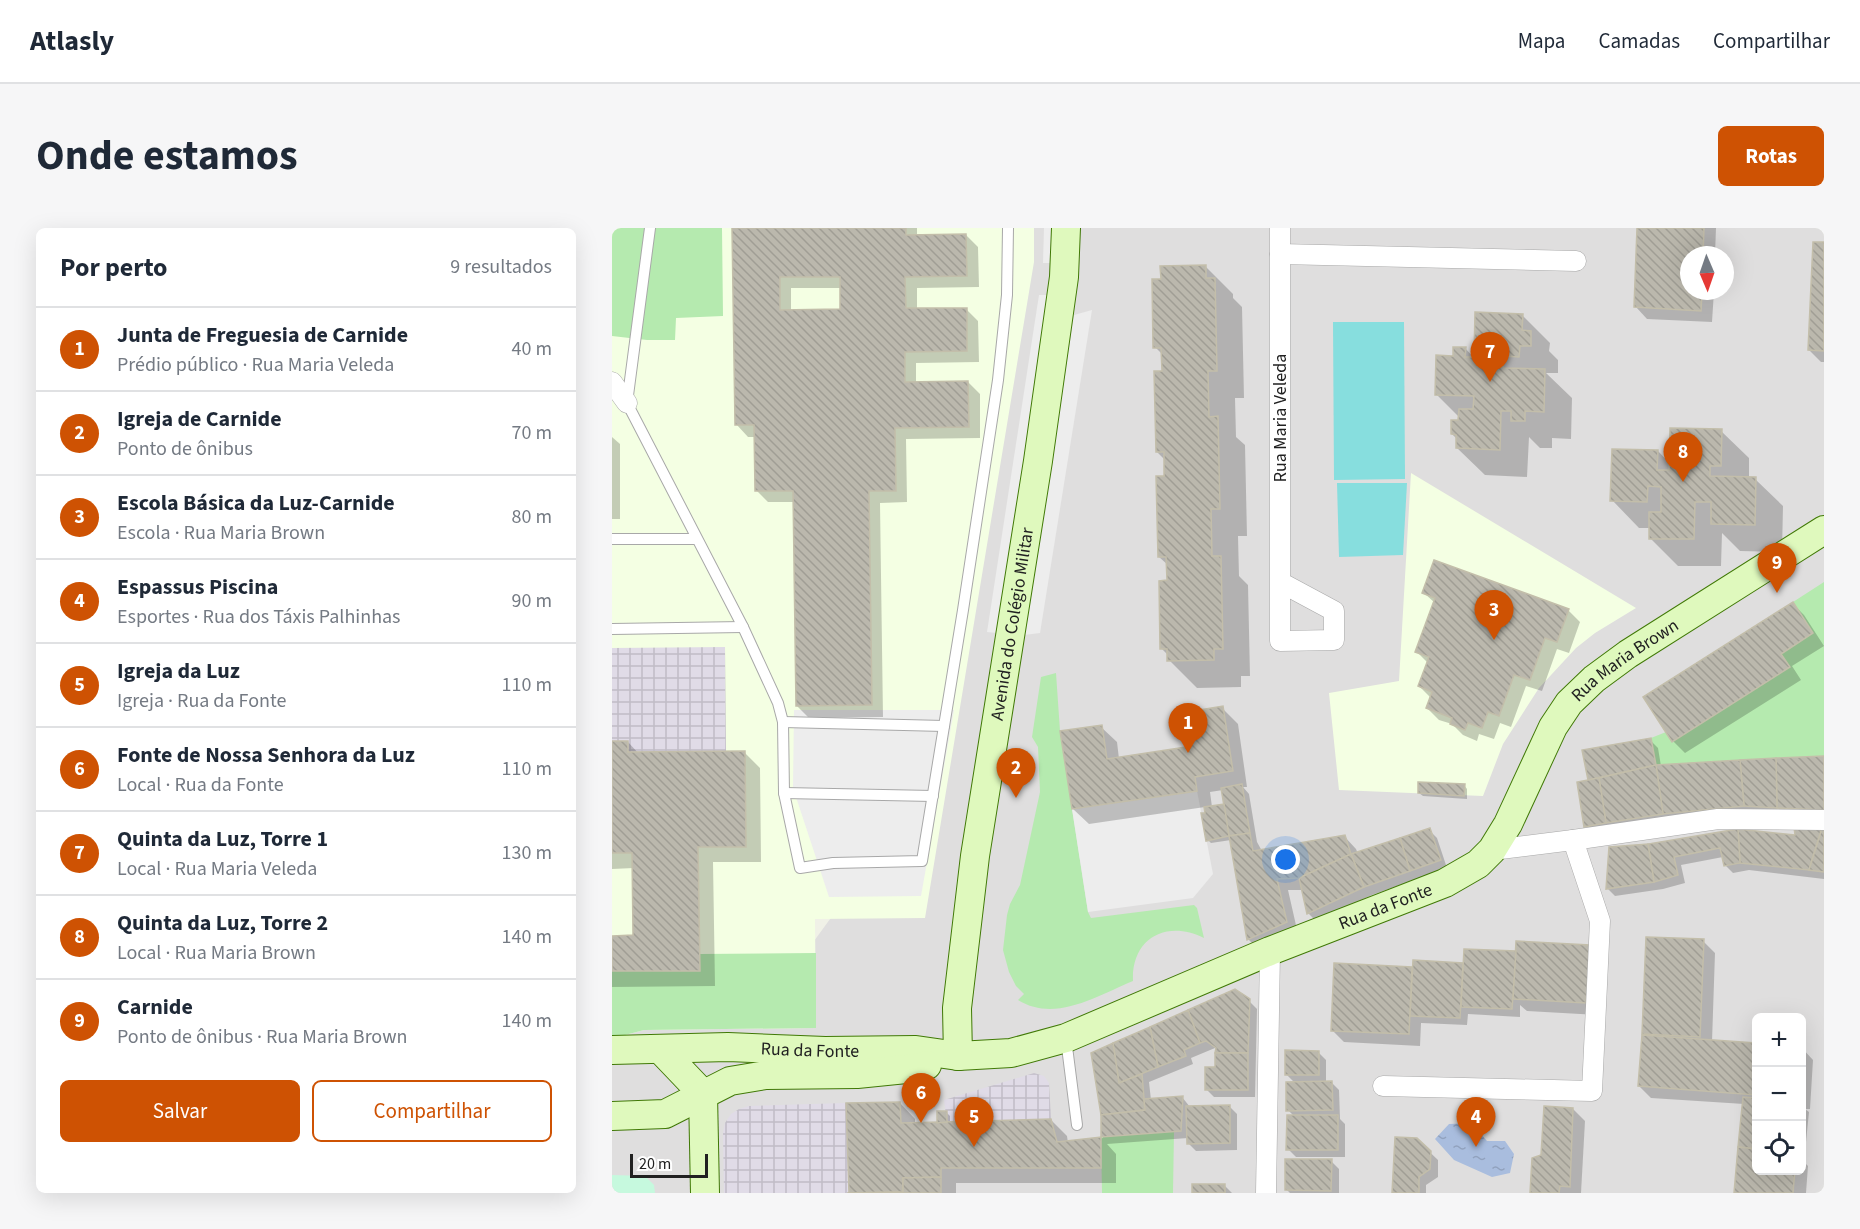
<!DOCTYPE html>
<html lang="pt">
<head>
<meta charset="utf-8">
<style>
  body { margin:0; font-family:"Source Sans 3",sans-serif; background:#f6f6f7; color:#1f2937 }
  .controls { position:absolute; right:18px; bottom:18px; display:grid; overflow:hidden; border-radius:9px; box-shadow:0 6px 24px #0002 }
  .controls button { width:54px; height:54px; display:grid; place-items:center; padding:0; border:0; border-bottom:2px solid #e0e1e3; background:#fff; color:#1f2937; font:30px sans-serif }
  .compass { position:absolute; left:1068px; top:18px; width:54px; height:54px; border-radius:50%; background:#fff; box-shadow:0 6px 24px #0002; rotate:178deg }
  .scale { position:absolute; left:18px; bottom:15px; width:78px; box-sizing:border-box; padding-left:6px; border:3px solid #212121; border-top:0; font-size:16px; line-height:21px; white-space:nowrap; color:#212121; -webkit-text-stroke:4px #fff; paint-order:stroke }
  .you { position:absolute; left:674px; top:632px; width:21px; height:21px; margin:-15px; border:4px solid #fff; border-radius:50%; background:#1a73e8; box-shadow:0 0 0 9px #1a73e833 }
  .badge { display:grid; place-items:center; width:39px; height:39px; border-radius:50%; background:#ce5203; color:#fff; font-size:20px; font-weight:700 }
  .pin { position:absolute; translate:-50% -50px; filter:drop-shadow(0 2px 3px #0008) }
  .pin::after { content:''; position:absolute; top:32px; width:21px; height:18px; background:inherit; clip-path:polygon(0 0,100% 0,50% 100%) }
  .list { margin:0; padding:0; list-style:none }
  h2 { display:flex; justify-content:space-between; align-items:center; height:78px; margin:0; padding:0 24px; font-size:26px }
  h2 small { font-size:20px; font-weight:400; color:#747a83 }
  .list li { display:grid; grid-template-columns:39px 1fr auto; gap:18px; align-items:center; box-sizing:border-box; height:84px; padding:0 24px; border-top:2px solid #e0e1e3 }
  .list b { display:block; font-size:22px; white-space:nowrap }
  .list p { margin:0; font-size:20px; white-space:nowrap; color:#747a83 }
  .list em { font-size:20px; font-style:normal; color:#747a83 }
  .actions { display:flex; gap:12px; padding:18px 24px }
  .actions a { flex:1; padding:14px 0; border:2px solid #ce5203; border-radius:9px; text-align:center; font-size:21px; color:#ce5203 }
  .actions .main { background:#ce5203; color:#fff }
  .icon { flex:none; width:33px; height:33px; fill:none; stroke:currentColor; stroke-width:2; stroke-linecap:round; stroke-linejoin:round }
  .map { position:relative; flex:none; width:1212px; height:965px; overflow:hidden; border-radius:9px }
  header { display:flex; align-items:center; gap:36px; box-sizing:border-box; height:84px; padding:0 30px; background:#fff; border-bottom:2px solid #e0e1e3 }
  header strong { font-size:28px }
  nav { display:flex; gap:33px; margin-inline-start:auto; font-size:21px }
  .intro { display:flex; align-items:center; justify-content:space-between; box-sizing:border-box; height:144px; padding:0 36px }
  h1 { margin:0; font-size:42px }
  .button { padding:15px 27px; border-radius:9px; background:#ce5203; color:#fff; font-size:21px; font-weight:700 }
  main { display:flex; gap:36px; padding:0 36px }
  aside { flex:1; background:#fff; border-radius:9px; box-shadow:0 6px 24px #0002 }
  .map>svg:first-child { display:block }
</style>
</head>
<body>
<header>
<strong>Atlasly</strong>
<nav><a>Mapa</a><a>Camadas</a><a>Compartilhar</a></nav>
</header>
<div class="intro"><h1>Onde estamos</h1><a class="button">Rotas</a></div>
<main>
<aside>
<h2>Por perto<small>9 resultados</small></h2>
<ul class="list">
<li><span class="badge">1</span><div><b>Junta de Freguesia de Carnide</b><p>Prédio público · Rua Maria Veleda</p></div><em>40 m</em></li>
<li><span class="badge">2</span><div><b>Igreja de Carnide</b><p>Ponto de ônibus</p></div><em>70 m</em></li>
<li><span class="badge">3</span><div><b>Escola Básica da Luz-Carnide</b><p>Escola · Rua Maria Brown</p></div><em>80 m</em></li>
<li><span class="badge">4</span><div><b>Espassus Piscina</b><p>Esportes · Rua dos Táxis Palhinhas</p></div><em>90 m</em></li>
<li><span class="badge">5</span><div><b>Igreja da Luz</b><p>Igreja · Rua da Fonte</p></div><em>110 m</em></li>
<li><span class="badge">6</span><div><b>Fonte de Nossa Senhora da Luz</b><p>Local · Rua da Fonte</p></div><em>110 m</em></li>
<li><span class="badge">7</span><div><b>Quinta da Luz, Torre 1</b><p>Local · Rua Maria Veleda</p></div><em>130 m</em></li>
<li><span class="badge">8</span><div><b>Quinta da Luz, Torre 2</b><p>Local · Rua Maria Brown</p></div><em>140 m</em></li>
<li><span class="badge">9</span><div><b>Carnide</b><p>Ponto de ônibus · Rua Maria Brown</p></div><em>140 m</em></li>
</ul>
<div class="actions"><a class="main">Salvar</a><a>Compartilhar</a></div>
</aside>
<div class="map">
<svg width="1212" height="965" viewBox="0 0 1212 965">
  <defs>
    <pattern id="plaza-grid" width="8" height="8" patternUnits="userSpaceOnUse" patternTransform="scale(1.5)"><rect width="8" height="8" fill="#e0dbe7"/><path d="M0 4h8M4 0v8" fill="none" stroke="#c0bcc6"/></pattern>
    <pattern id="water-ripples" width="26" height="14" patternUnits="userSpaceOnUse" patternTransform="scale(1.5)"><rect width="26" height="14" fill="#a9bdde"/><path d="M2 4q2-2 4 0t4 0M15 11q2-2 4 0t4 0" fill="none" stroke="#91a2be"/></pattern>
    <pattern id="building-back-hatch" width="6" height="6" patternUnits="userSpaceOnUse" patternTransform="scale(1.5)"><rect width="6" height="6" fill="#bbb8ad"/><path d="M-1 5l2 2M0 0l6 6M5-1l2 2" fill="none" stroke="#a09e95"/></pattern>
  </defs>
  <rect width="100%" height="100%" fill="#f0f1e7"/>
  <!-- residential -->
  <path fill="#dfdede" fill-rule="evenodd" d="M368,0H1212V965H0V784L154,779L285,599ZM1077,27H1113V63H1077ZM1144,790H1190V942H1144Z"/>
  <!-- education -->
  <g fill="#f4ffe3">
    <path d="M0,0H422V34L313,690L203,691L204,800L32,802L13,807H0Z"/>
    <path d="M799,245L1024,380L983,405L964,420L927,460L891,516L871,568L727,562L717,465L787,453Z"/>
  </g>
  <!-- grass -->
  <g fill="#b5eaaf">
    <path d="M0,0H110L111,88L64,90L63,112H35L0,108Z"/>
    <path d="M1212,354V528L1044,537L1039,510L1054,504L1060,514L1178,439L1169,426L1201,405L1181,374Z"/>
    <path d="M444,445L448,503L476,684L479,690L582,677L585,680L592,710C555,691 519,710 521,753C485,768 443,795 406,772L412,766L404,758L397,744L391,722L395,687L398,676L408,657L428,564L426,519L420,509L429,449Z"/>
    <path d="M204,725V800L32,802L13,807H0V743H87V726Z"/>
    <path d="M562,903L561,965H490L489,909Z"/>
  </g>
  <!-- park -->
  <path fill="#c6f9de" d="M0,947L33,948L42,957L43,965H0Z"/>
  <!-- pitch -->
  <g fill="#87dede">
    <path d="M721,94H792L793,251L722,252Z"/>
    <path d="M725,255H795L791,327L727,329Z"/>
  </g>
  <!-- parking -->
  <g fill="#ededed">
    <path d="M432,0H441L440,35H431Z"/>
    <path d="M427,67H437L385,405L375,404Z"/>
    <path d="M480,82L428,405L412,407L462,87Z"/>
    <path d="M182,482H342L309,668L217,669L181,560Z"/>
    <path d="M585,563L601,646L581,670L476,684L460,581Z"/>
  </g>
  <!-- plaza -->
  <g fill="url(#plaza-grid)">
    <path d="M113,419L114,523L16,524V513H0V420Z"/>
    <path d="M422,845L432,848L437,855L439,891L335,894L332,872Z"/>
    <path d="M234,875L237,965H112L111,905L113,895L119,886L127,881L137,878Z"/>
  </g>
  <!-- water -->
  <path fill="url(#water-ripples)" d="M859,895L875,913H893L902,926L898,945L880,949L842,932L823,911L837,896Z"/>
  <!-- shadow -->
  <g fill="#0003" fill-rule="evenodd">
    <path d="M122,0H305V8L354,7L366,19L367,59L305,60V82L354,81L366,93L367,134L304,135V155L356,154L368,166V210L294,211L295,274L268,275L271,489L197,490L185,478L182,274H156L144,262V209H136L125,197ZM179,60H230V82L179,83Z"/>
    <path d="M1026,0H1104L1103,27H1077V63H1102L1100,94L1035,91L1024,79Z"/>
    <path d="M1212,16V134H1209L1197,122Z"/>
    <path d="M593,38L621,66V70L630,79L632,170H623L624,209L633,217L635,308H626L627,348L636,357L638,448H629V459L585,460L557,432V428L550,421L556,354V337L547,329L554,249L553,232L545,224L551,127L543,119L550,52Z"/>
    <path d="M910,87L938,115L937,123L946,132V145H934L960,170L959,211L940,210V220H928L917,209L915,249L873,247L845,220V211L840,206L848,194V190L824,166L842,130L853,120L863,131Z"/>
    <path d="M1109,203L1137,230V250L1143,251L1171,278L1170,324L1128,323L1110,305L1109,338H1066L1038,310V300H1027L1000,272L1046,223L1059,237Z"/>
    <path d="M0,209L8,216V291H0Z"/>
    <path d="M812,365L956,382L968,394L957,425L945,421L930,463L914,458L899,499L888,495L882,511L867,506L865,513L851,507L840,496L827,492L815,480L819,470L807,458L816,435L805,424L823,375Z"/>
    <path d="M1181,376L1192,387L1212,418L1180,438L1189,452L1073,525L1061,513L1033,469Z"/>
    <path d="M610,480L626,496L635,559H631L637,566L645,614L650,623L732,608L744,621L746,626L817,602L825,610L835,640L760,667L704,693L697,686L691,662H676L686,706L648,723L636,711L619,612L599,615L596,612L593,579L477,596L461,581L489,499L505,514L507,531L575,521ZM611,562L614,580L600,579L598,564Z"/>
    <path d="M1038,512L1046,520L1049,538L1212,529V596L1183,595L981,606L973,598L977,553L972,523Z"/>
    <path d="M0,514H16L27,526L132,524L148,540L149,634H101L103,758L0,759V709H23L22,640L0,641Z"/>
    <path d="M852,557L855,561V571L811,568L807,565Z"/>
    <path d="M1212,603V651L1137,642L1121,645L1113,637L1111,629L1069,637L1073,655L1051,661L1003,668L995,660L998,620L1184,609Z"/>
    <path d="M1035,711L1091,713L1103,725L1100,814L1144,817V942H1190V820L1201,832L1198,881H1193L1197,884L1192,934L1196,938L1194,965H1124L1132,876L1039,870L1027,858Z"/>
    <path d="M989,731L986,787L915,783L908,777V789L856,786L855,797L809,795L808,818L732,814L720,802L799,741L801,743L802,734L853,736Z"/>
    <path d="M637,773L645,781L643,869H602L594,861L605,840V821L603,820L579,830L581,836L537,854L539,872L570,869L578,879L617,878L625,886V922L584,923L576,915V910L495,916L504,926V955H344V965H238L288,875L303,891V896H327L334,884L338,888V895L439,892L455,908L456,915L491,910V887L481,826Z"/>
    <path d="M706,824L714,832V854H719L727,862L728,891L733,896V929H684L676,921L682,888L676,882L683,855L674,846Z"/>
    <path d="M961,881L973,893L969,965H920L931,928Z"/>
    <path d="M804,911L826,932V949L814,957V965H782Z"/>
    <path d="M719,933L727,941V965H678L675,962Z"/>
    <path d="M612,957L620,965H581Z"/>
  </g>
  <!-- building -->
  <g fill="url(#building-back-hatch)" stroke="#c3beaa" stroke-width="1.5" fill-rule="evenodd">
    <path d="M120,0H294V7L354,6L355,48L293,49L294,80H355V123L293,124V154L356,153L357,199L283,200L284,263H257L260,477L184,478L181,263H143L142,197H123ZM168,49H228V81L168,82Z"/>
    <path d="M1025,0H1092L1091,27H1077V63H1090L1089,83L1022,79Z"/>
    <path d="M1201,14H1212V123L1196,122Z"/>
    <path d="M594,37V50H603L605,143H596L597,189L606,188L608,281H599L600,328H609L611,421H602V432L555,433V421H548L547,353L555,352L554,329H546L544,248H552V224H544L542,143H550L549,120H541L540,51H549L548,38Z"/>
    <path d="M863,84L911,86L910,102L919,103V118H908L907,129L892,128L891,140L933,141L932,184L913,183V193H899V183H889L888,222L844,220V207L839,206V192H846L847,181H861L862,168L823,167L824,127L841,128V119H854L853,129H862Z"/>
    <path d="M1058,200L1110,201L1109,238H1098V248L1144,249L1143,297L1099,296V274H1083L1082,311H1037V284H1049V259L1036,258L1035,274L998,273L1000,221L1046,222L1045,242H1057Z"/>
    <path d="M822,332L957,381L945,414L933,410L918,452L902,447L887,488L876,484L870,500L856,495L853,502L838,496L840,490L814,480L820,464L806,458L817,429L803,424L823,370L810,365Z"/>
    <path d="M1181,374L1201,405L1169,426L1178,439L1060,514L1031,469Z"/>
    <path d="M611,478L621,543L583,549L585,563L460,581L448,503L490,497L495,531L574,519L568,485Z"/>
    <path d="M1039,510L1044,537L976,552L970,522Z"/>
    <path d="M0,513H16V524L133,523L134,619H86L88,743H0V708L21,707L20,625H0Z"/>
    <path d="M1212,528V582L1165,580L1164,530Z"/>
    <path d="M1164,530L1165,580L1132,578L1128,532Z"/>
    <path d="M1128,532L1132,578L1051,586L1044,537Z"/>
    <path d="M1044,537L1051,586L994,595L987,550Z"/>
    <path d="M987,550L994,595L972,599L965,554Z"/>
    <path d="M806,554L853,556L852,568L806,565Z"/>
    <path d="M630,556L638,605L617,608L609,560Z"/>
    <path d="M612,576L617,608L594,613L589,585H593L592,579Z"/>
    <path d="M1182,599L1210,600L1197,642L1128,635L1126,601L1183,607Z"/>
    <path d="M818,600L829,632L798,643L788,610Z"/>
    <path d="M1210,600H1212V644L1197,642Z"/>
    <path d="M1126,601L1128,635L1112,638L1108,620L1062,629L1066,647L1042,654L1036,616Z"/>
    <path d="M638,605L641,623L733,607L739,626L687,650L665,651L675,694L635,712L617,608Z"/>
    <path d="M788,610L798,643L752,659L739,626Z"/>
    <path d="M1036,616L1042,654L994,661L997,619Z"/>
    <path d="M739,626L752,659L695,686L687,650Z"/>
    <path d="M1034,709L1092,711L1088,809L1030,806Z"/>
    <path d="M904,713L978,717L974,775L901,771Z"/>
    <path d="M852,721L904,723L900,781L849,779Z"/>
    <path d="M801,732L851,735L848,790L798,788Z"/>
    <path d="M722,735L800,739L797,806L719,803Z"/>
    <path d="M623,761L638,771L636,825H603L604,820L594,813L588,815L576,782Z"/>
    <path d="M576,782L588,815L572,822L574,828L546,839L538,799Z"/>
    <path d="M538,799L546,839L507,855L501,815Z"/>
    <path d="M1030,807L1144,815V867L1026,858Z"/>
    <path d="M501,815L507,855L530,846L533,882L489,887L479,825Z"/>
    <path d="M673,822L707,823V847H673Z"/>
    <path d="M603,825H636V862H593V839H603Z"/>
    <path d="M720,853L721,882L674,883V854Z"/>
    <path d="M571,868L569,903L489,909V887L533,882L532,871Z"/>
    <path d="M1131,869L1144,870V921L1126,919Z"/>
    <path d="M288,874L289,895L439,891L445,914L489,909V940H329V949L291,950V964L237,965L234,875Z"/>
    <path d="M618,877V915L575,916L574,878Z"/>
    <path d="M932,878L961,880L958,959L948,958L947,965H918L920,930L929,927Z"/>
    <path d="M325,883H335V894L325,895Z"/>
    <path d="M675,887H726V922H674Z"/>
    <path d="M783,909L805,910L819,923L818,941L807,949V965H780Z"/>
    <path d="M1126,919L1144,921V942H1183L1181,965H1122Z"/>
    <path d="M673,931H720L719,963L673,962Z"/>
    <path d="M329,949V965H235L291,964V950Z"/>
    <rect x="580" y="956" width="33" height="9"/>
  </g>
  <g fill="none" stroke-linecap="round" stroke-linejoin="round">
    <defs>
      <g id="lane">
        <path d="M38,0L15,175L131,399L166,475L171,494L172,565L188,640L221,635L310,633L351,382L386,152L395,67L396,0"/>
        <path d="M0,311H84"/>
        <path d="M0,401L131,399"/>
        <path d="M171,494L332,498"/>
        <path d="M172,565L321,568"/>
        <path d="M454,811L465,897"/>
      </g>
      <g id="street">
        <path d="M668,0V413L722,412V383L668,354"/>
        <path d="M668,26L964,33"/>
        <path d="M0,154L15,175"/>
        <path d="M880,622L961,612L1106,591L1212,592"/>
        <path d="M771,858L980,863L988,693L961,612"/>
        <path d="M654,965L658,723"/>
      </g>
      <g id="secondary">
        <path id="s1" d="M0,822L116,819L213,823L304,822L346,828L399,825L454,810L658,723L833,655L866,636L880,622L896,596L941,499L957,475L982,451L1016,426L1212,302"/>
        <path d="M49,822L91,866"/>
        <path id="s2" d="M346,828L345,780L363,628L426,233L452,49L454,0"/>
        <path d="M91,866L93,965"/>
        <path d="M0,888L53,886L118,853L154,847L245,846L304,840L315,837"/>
      </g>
    </defs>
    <!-- lane casing -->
    <use href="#lane" stroke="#a8a8a8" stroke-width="12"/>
    <!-- street casing -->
    <use href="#street" stroke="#a8a8a8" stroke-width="21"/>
    <!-- secondary casing -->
    <use href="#secondary" stroke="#407906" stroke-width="30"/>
    <!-- lane -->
    <use href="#lane" stroke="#fff" stroke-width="10"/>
    <!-- street -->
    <use href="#street" stroke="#fff" stroke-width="20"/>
    <!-- secondary -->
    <use href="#secondary" stroke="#dff9bd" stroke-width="28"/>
  </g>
  <g text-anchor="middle" stroke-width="5" stroke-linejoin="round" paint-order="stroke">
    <!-- street labels -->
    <g font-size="18" fill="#212121" stroke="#fff">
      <text transform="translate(668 190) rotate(-90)" y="6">Rua Maria Veleda</text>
      <text dy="6" stroke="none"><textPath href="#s2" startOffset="436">Avenida do Colégio Militar</textPath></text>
      <text dy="6" stroke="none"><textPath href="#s1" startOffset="1161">Rua Maria Brown</textPath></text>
      <text dy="6" stroke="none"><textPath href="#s1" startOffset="802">Rua da Fonte</textPath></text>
      <text dy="6" stroke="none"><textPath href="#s1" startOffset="198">Rua da Fonte</textPath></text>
    </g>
  </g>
</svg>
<div class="controls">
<button>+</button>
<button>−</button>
<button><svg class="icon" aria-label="locate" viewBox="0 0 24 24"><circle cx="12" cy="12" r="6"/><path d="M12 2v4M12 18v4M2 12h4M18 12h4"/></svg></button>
</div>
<svg class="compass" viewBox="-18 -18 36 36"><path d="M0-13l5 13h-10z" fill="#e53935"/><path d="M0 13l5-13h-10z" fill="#747a83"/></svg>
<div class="scale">20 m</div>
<div class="you"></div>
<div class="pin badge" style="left:576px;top:525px">1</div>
<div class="pin badge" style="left:404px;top:570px">2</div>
<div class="pin badge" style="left:882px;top:412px">3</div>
<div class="pin badge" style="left:864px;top:919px">4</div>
<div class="pin badge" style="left:362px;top:919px">5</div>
<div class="pin badge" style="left:309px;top:895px">6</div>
<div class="pin badge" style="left:878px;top:154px">7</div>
<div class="pin badge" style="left:1071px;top:254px">8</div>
<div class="pin badge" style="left:1165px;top:365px">9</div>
</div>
</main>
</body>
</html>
